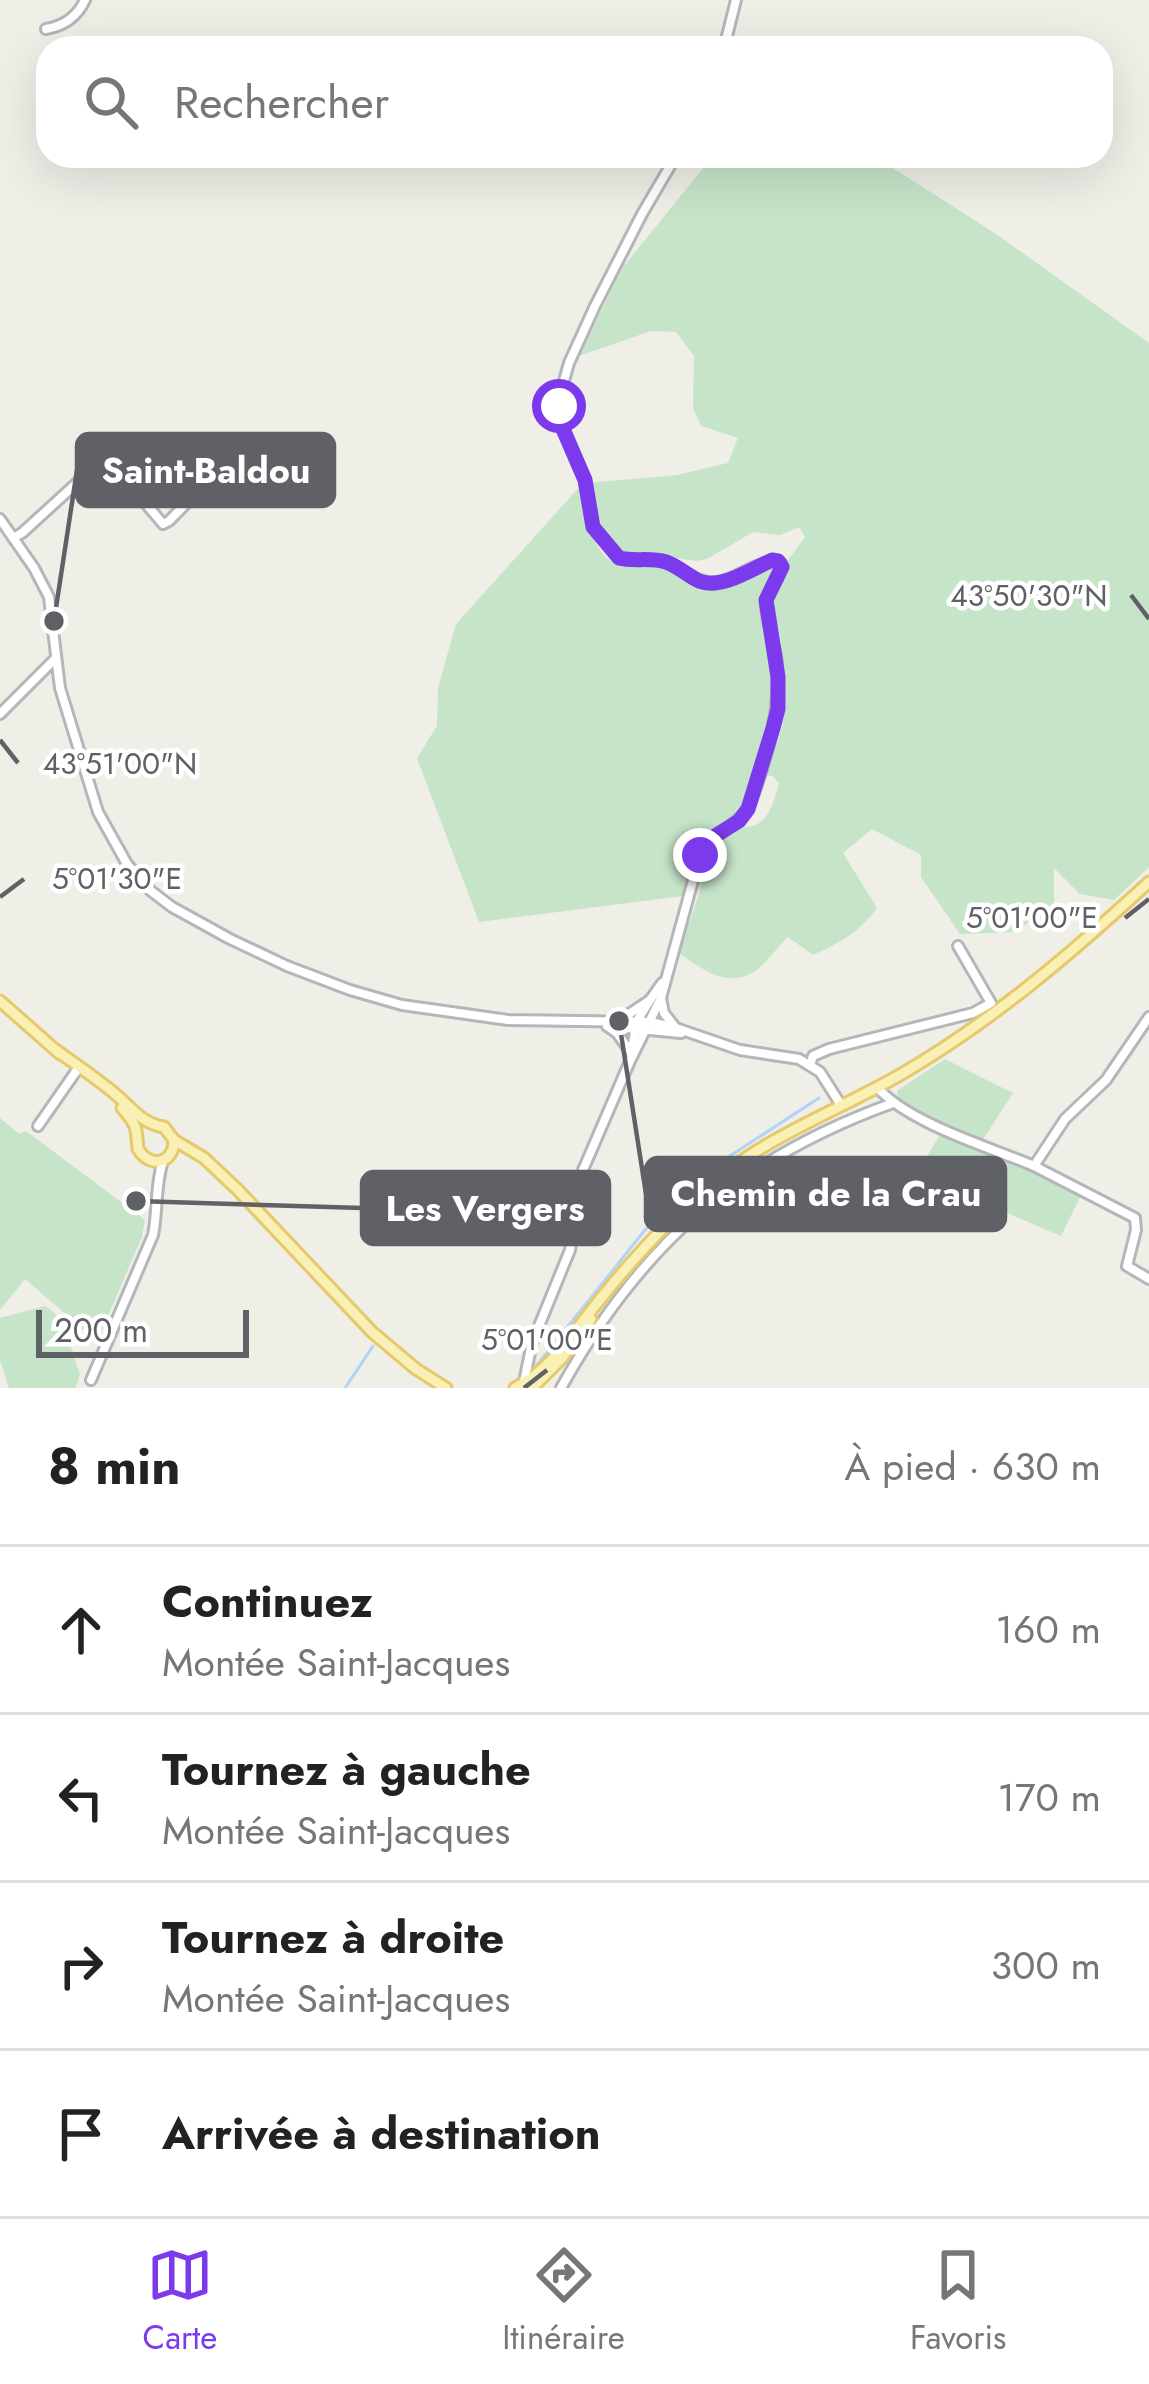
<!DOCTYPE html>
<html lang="fr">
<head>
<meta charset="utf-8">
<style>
  body { margin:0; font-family:Jost,sans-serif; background:#f6f6f6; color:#222 }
  .scale { position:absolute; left:36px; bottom:30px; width:213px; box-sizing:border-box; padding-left:12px; border:6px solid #5f6166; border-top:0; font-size:33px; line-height:42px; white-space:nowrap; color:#5f6166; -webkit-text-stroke:9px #fff; paint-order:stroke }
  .stop { position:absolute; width:36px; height:36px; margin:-27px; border:9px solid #7c3aed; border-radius:50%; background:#fff }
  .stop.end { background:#7c3aed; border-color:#fff; box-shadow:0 3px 12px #0008 }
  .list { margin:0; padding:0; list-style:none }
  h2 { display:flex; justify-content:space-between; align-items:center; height:156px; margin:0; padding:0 48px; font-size:51px }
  h2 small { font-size:39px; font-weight:400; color:#767676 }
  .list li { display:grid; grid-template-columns:78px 1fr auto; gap:36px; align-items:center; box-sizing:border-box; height:168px; padding:0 48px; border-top:3px solid #e0e0e0 }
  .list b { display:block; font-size:45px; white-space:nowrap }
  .list p { margin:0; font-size:39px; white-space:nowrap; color:#767676 }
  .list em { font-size:39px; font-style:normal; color:#767676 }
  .icon { flex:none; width:66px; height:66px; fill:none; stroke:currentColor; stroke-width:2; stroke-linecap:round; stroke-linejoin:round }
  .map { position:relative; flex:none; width:1149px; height:1388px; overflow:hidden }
  .search { position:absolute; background:#fff; box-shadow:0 12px 48px #0002; left:36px; right:36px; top:36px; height:132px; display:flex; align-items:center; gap:30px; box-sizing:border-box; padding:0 42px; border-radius:36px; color:#767676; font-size:45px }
  .sheet { height:828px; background:#fff }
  nav { display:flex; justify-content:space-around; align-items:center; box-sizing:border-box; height:168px; border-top:3px solid #e0e0e0; background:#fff; font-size:33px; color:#767676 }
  nav a { display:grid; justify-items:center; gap:6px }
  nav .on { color:#7c3aed }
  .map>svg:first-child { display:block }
</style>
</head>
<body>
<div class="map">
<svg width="1149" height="1388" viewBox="0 0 1149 1388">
  <rect width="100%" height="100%" fill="#efeee7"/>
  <!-- green -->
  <g fill="#c6e4c8">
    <path d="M713,156H874L996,234L1149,343V867L1114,900L1080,894L1054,868V903L1016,932L960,934L921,877V855L872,829L843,853L877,908C860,932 839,943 813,955L788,937C777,947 765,966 752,973C725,988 699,967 678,952C685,934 692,915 698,897C703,880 701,856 714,842C742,812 763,850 779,783L773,776L763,775C772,755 783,732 785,710C788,676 782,635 771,603L789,569L787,562L805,537L799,527L780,535L753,532L707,559L696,561L650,554L631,557L613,548L597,528L593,495L588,483L677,475L728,463L738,438L701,426L693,408L694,356L676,332L651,331L579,356L623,267Z"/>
    <path d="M583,483C586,510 590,566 629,566C643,566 652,562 666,567C682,571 690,587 706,589L771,565L777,569L764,589L762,606L772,678L771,714L754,778L736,817L705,837L683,896L479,922L417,758L437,726L438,688L456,624Z"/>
    <path d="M945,1059L1013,1093L982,1141L898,1103L897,1091Z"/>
    <path d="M0,1118L19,1134L26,1131L145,1220L142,1237L97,1341L25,1279L0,1310Z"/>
    <path d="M942,1131L1039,1172L1082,1193L1061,1236L917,1174Z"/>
    <path d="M45,1306L62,1319L80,1375L75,1388H9L0,1360V1318Z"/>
  </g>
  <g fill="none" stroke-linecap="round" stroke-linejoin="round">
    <!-- stream -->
    <g stroke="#afd4f7" stroke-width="3">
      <path d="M537,1365L645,1230L687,1189L710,1169L819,1098"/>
      <path d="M345,1388L373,1346"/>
    </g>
    <defs>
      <g id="minor">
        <path d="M46,29C64,26 77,17 85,0"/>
        <path d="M724,48L736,0"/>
        <path d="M0,519L34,568L49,597L60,688L98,812L127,864L151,891L172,907L230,939L287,966L350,990L402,1005L508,1020L651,1022L676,1028L740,1050L799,1059L820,1072L841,1105"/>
        <path d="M13,538L22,533L102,460L131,486L163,524L169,521L206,483L212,484"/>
        <path d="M0,714L54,660"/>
        <path d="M661,998L664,1013L675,1027"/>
        <path d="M620,1020L650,1000L662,983"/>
        <path d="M607,1026L681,1033"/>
        <path d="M607,1026L617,1033L629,1050"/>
        <path d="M631,1054L637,1021L650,1000"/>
        <path d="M810,1065L813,1056L829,1049L973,1013L991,1003L958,946"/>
        <path d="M877,1087C908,1123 989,1147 1034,1166L1065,1119L1106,1080L1149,1017"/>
        <path d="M38,1126L79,1067"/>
        <path d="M1034,1166L1135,1218L1136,1230L1127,1266L1149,1279"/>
        <path d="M91,1380L153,1235C158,1211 155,1185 163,1161"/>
        <path d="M523,1387L532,1343L570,1250L577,1193L583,1170L630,1061L661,998L700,855C711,834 734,828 748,809C766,763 781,712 777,662C775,643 767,624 766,606C766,590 782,579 781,563C761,557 739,578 719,582C698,586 684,568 666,562C650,557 634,562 619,558L593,527L585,480L563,429L560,395L569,363L595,306L642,214L676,156"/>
        <path d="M561,1388C641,1244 738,1159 893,1103"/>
      </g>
      <g id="major">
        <path d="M0,1001L60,1054"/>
        <path d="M56,1050C75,1064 96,1078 114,1093C131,1107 142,1124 164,1127L174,1140L204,1158L238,1190L372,1332L416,1369L446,1388"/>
        <path d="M122,1108C138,1126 136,1128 138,1149C150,1169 174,1164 174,1140"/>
        <path d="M515,1388C553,1369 575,1329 602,1297C636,1255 674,1214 716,1180C773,1133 842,1109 905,1072C995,1019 1073,952 1149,882"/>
        <path d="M532,1388L562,1358L591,1319"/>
      </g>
    </defs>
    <!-- minor casing -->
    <use href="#minor" stroke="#b4b6ba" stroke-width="14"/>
    <!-- major casing -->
    <use href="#major" stroke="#e5c96b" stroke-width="15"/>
    <!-- minor -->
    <use href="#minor" stroke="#fff" stroke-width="8"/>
    <!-- major -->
    <use href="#major" stroke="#f8f0b4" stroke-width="9"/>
  </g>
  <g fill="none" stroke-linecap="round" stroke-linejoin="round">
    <!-- route -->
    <path stroke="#7c3aed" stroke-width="15" d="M559,406L563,429L585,480L593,527L619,558C634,562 650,557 666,562C678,566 688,576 699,581C721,590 752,569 772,560L778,561L782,567L766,600L778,677V709L773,728L748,809L739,821L710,839L700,855"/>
  </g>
  <!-- ticks -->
  <path fill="none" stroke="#5f6166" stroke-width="4.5" d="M1131,595L1149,619M0,740L18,763M0,897L24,879M1125,918L1149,899M524,1388L547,1370"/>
  <g font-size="30" text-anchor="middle" fill="#5f6166" stroke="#fff" stroke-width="9" stroke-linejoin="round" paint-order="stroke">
    <text x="1029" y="606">43°50'30"N</text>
    <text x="120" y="774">43°51'00"N</text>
    <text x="117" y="889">5°01'30"E</text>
    <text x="1032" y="928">5°01'00"E</text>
    <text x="547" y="1350">5°01'00"E</text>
  </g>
  <!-- callouts -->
  <path fill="none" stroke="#5f6166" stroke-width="4.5" d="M54 621L77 470M619 1021L646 1194M136 1201L362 1208"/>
  <g fill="#5f6166" stroke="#fff" stroke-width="4.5">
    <circle cx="54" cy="621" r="12"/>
    <circle cx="619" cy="1021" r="12"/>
    <circle cx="136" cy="1201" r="12"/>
  </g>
  <g fill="#5f6166" stroke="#5f6166" stroke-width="4.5">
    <rect x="77" y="434" width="257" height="72" rx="12"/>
    <rect x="646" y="1158" width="359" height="72" rx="12"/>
    <rect x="362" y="1172" width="247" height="72" rx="12"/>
  </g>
  <g font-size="36" text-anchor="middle" font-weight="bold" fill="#fff">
    <text x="206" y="483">Saint-Baldou</text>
    <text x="826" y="1206">Chemin de la Crau</text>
    <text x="485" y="1221">Les Vergers</text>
  </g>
</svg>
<div class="scale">200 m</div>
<div class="stop" style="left:559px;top:406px"></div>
<div class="stop end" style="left:700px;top:855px"></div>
<div class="search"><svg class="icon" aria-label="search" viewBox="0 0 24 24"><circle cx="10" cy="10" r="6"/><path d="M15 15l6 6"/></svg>Rechercher</div>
</div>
<section class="sheet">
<h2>8 min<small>À pied · 630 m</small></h2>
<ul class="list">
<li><svg class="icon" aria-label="ahead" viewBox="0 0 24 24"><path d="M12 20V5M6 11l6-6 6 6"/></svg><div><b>Continuez</b><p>Montée Saint-Jacques</p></div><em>160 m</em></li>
<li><svg class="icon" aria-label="left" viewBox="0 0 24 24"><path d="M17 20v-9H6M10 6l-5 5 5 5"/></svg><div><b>Tournez à gauche</b><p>Montée Saint-Jacques</p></div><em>170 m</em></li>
<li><svg class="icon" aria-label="right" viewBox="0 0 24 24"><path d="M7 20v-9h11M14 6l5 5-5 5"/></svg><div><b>Tournez à droite</b><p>Montée Saint-Jacques</p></div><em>300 m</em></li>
<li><svg class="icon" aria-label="arrive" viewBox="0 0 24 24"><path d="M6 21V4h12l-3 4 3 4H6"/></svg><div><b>Arrivée à destination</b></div></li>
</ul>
</section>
<nav>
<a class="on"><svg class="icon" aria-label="map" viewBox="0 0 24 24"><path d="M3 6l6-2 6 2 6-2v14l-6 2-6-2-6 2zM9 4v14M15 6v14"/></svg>Carte</a>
<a><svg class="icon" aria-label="directions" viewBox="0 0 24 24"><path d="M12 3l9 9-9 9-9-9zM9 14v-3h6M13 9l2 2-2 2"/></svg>Itinéraire</a>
<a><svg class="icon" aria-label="saved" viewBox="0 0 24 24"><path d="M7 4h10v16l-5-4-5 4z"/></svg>Favoris</a>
</nav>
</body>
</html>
